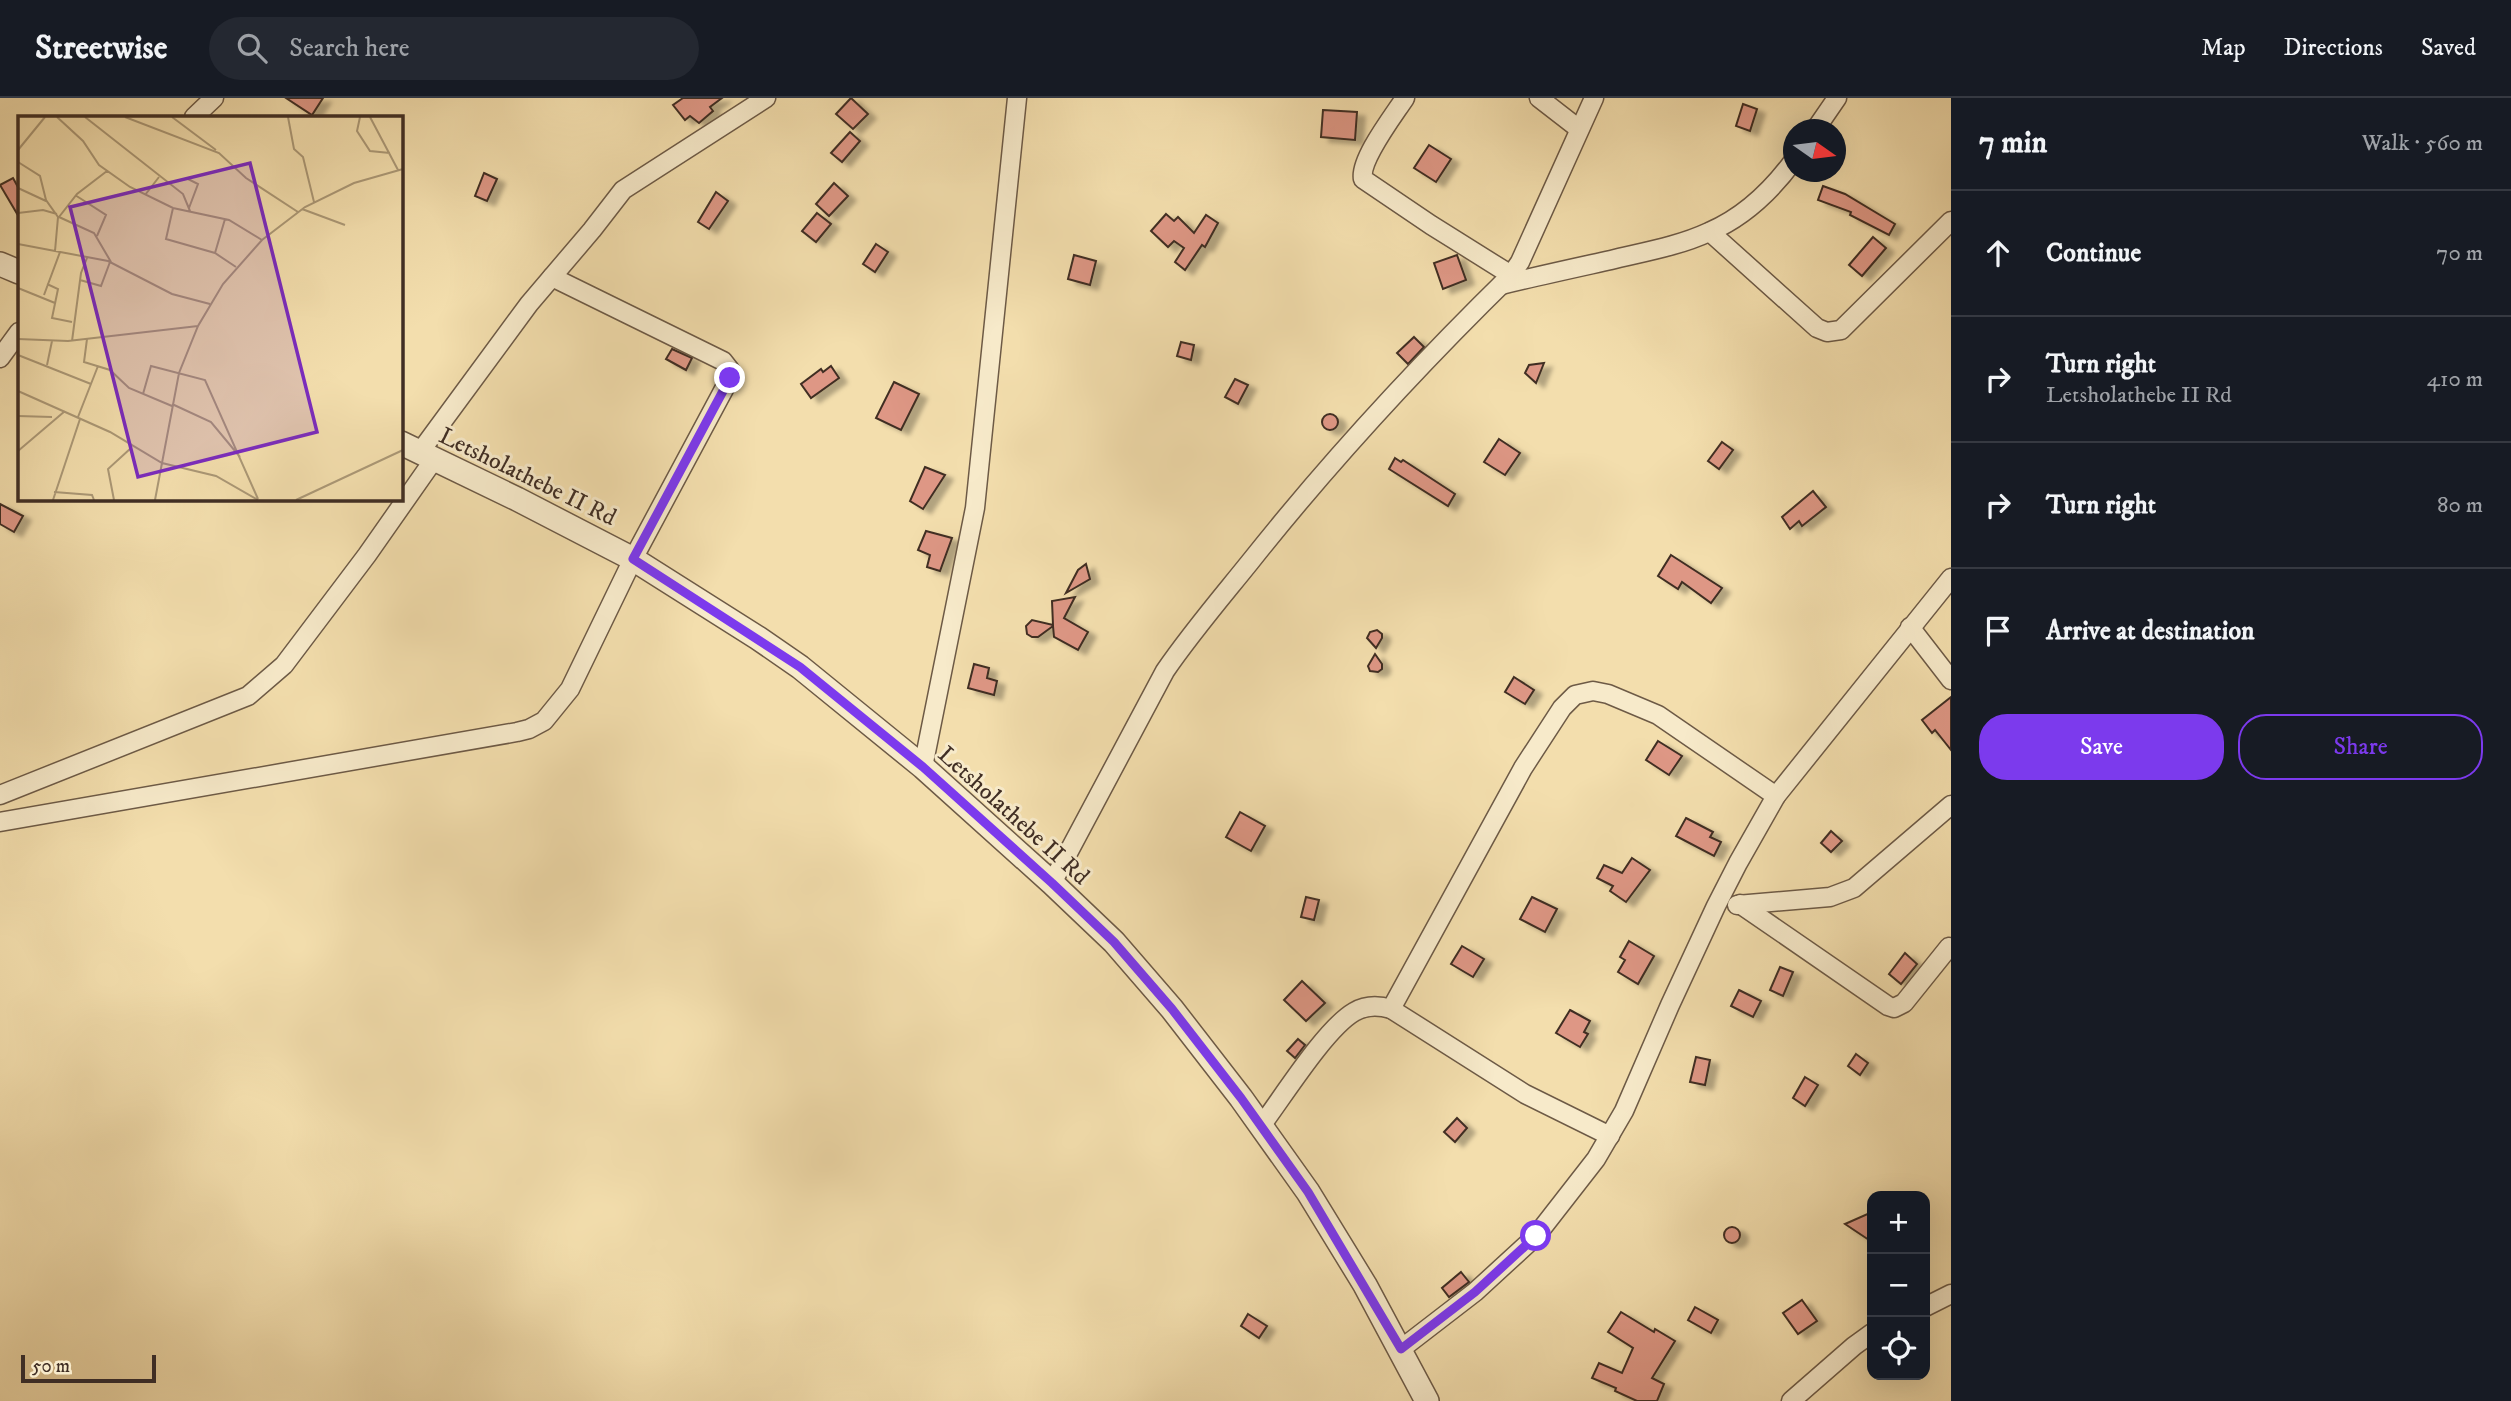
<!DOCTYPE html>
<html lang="en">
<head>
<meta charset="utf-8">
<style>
  body { margin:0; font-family:"IM FELL DW Pica",serif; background:#242831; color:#f1f3f6 }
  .controls { position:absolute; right:21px; bottom:21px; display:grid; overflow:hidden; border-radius:14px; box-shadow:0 7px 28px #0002 }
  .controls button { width:63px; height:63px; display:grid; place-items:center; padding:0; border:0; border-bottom:2px solid #363941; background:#171b24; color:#f1f3f6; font:35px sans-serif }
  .compass { position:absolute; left:1783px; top:21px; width:63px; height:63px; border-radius:50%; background:#171b24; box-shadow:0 7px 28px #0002; rotate:104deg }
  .scale { position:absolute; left:21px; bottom:18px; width:135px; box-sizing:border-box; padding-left:7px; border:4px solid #402e24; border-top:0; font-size:19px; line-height:24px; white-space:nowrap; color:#402e24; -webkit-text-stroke:5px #f7eaca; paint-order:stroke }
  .stop { position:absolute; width:21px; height:21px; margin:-16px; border:5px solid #7c3aed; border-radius:50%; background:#fff }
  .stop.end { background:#7c3aed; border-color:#fff; box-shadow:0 2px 7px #0008 }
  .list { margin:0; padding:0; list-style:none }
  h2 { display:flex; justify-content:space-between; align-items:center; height:91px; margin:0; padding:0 28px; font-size:30px }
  h2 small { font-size:23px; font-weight:400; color:#9ea1a6 }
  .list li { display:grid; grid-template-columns:46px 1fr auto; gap:21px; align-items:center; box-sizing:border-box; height:126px; padding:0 28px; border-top:2px solid #363941 }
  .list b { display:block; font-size:26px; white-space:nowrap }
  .list p { margin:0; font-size:23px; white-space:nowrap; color:#9ea1a6 }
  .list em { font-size:23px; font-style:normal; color:#9ea1a6 }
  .actions { display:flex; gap:14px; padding:21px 28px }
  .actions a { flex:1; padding:16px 0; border:2px solid #7c3aed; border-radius:28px; text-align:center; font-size:24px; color:#7c3aed }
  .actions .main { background:#7c3aed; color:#fff }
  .icon { flex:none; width:38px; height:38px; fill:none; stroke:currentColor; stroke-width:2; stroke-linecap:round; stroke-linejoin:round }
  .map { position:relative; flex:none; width:1951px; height:1303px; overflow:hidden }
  header { display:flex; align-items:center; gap:42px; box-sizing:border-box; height:98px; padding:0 35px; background:#171b24; border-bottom:2px solid #363941 }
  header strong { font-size:33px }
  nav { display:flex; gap:38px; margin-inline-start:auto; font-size:24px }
  .search { width:490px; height:63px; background:#242831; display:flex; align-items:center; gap:18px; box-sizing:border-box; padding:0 24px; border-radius:38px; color:#9ea1a6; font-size:26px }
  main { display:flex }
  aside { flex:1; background:#171b24 }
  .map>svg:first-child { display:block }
</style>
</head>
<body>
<header>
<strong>Streetwise</strong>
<div class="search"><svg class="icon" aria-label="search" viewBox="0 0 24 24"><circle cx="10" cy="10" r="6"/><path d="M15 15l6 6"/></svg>Search here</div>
<nav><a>Map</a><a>Directions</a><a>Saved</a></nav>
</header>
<main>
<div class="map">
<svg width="1951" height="1303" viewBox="0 0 1951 1303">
  <defs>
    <filter id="shadow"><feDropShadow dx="8" dy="4.5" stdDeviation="2" flood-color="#0004"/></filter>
  </defs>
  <rect width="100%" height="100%" fill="#f3dead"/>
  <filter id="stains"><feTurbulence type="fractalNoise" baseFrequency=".00286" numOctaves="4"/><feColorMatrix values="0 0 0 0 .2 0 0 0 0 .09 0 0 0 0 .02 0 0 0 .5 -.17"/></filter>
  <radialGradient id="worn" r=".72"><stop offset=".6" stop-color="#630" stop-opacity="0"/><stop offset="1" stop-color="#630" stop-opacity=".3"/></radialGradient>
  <!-- building -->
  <g fill="#de9785" stroke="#402e24" stroke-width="2" filter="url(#shadow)">
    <path d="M286,0H323L312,17Z"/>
    <path d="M683,0H722L710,9L713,13L699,25L690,18L685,22L673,7Z"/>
    <path d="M851,0L868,16L853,31L836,16Z"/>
    <path d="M1743,6L1757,11L1750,33L1736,28Z"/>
    <path d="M1323,12L1357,14L1355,42L1321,39Z"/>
    <path d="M850,34L860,43L842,64L831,55Z"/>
    <path d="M1429,47L1451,61L1436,84L1414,70Z"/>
    <path d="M484,75L497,81L487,103L475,98Z"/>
    <path d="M13,80L19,91V119L0,87Z"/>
    <path d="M834,85L848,98L829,118L816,106Z"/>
    <path d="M1823,88L1845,96L1895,126L1889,137L1850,117L1851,114L1818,102Z"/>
    <path d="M716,94L728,103L709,131L698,124Z"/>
    <path d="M817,115L831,126L816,144L802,133Z"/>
    <path d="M1166,116L1174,123L1178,119L1194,135L1206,117L1218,125L1205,149L1202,147L1185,172L1175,164L1184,150L1174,143L1168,149L1151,133Z"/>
    <path d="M1873,139L1886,150L1862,178L1849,167Z"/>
    <path d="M876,146L888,154L875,174L863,166Z"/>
    <path d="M1074,157L1096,163L1090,187L1068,181Z"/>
    <path d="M1457,157L1466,182L1443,191L1434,165Z"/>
    <path d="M1414,239L1424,249L1408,266L1397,255Z"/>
    <path d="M1181,244L1194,247L1191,262L1177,258Z"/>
    <path d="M672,251L692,260L686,272L666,261Z"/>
    <path d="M1544,265L1536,285L1525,275L1529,267Z"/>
    <path d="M831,268L839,280L811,300L801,286L821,271L823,274Z"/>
    <path d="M1235,281L1248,287L1238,306L1225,299Z"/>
    <path d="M894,284L919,296L901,332L876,320Z"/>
    <circle cx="1330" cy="324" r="8"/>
    <path d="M1499,341L1520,355L1505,377L1484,364Z"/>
    <path d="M1722,344L1733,352L1719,371L1708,363Z"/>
    <path d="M1395,360L1401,364L1403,362L1455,396L1448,408L1389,371Z"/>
    <path d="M925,369L945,377L923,411L910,403Z"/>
    <path d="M1813,393L1826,409L1802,428L1799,423L1790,431L1782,419Z"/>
    <path d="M0,406L23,418L14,434L0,426Z"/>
    <path d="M926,433L952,440L940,473L927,469L930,457L918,452Z"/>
    <path d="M1671,457L1722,490L1711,505L1682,484L1678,491L1658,478Z"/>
    <path d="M1086,466L1090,481L1066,495L1078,472Z"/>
    <path d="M1075,499L1064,520L1088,534L1078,552L1054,539L1053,528L1038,539H1032L1027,536L1026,528L1032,522L1053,527L1052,503Z"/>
    <path d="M1377,532L1382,536V540L1376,550L1367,540L1370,534Z"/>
    <path d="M1375,556L1382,566V571L1378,574L1370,573L1368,568Z"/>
    <path d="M974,566L989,570L987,580L997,583L994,597L968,590Z"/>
    <path d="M1514,579L1534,592L1525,606L1505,594Z"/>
    <path d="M1951,599V652L1935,632L1932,635L1922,622Z"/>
    <path d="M1658,643L1682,658L1669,677L1646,662Z"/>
    <path d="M1240,714L1265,728L1251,753L1226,739Z"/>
    <path d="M1686,720L1713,734L1710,739L1721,744L1714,758L1676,738Z"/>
    <path d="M1831,733L1842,743L1831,754L1821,745Z"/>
    <path d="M1632,760L1650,772L1626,804L1610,793L1613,788L1597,780L1604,767L1622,775Z"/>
    <path d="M1306,799L1319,802L1314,822L1301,819Z"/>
    <path d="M1532,799L1557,811L1545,834L1520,821Z"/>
    <path d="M1629,843L1654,858L1638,886L1618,874L1625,862L1620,859Z"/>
    <path d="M1462,848L1484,861L1473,879L1451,866Z"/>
    <path d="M1905,855L1917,866L1901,886L1889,876Z"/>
    <path d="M1780,869L1793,874L1783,898L1770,892Z"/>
    <path d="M1302,883L1325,905L1306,923L1284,902Z"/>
    <path d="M1739,892L1761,903L1753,919L1731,908Z"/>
    <path d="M1570,912L1590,923L1584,934L1588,936L1580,949L1556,935Z"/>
    <path d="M1298,941L1305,947L1295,960L1287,953Z"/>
    <path d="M1856,956L1868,965L1860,977L1848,968Z"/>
    <path d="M1696,959L1710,962L1705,987L1690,984Z"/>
    <path d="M1805,979L1818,987L1805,1008L1793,1000Z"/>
    <path d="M1457,1020L1467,1030L1455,1044L1444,1034Z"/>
    <path d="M1872,1114V1144L1845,1126Z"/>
    <circle cx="1732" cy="1137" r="8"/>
    <path d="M1461,1174L1469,1184L1449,1199L1442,1190Z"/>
    <path d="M1802,1202L1817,1223L1798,1236L1783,1215Z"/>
    <path d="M1695,1209L1718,1222L1711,1235L1688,1222Z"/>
    <path d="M1621,1214L1654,1234L1655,1231L1675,1243L1652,1280L1664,1286L1657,1303H1637L1615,1293L1616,1290L1592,1280L1599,1265L1622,1275L1633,1250L1608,1234Z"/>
    <path d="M1248,1216L1267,1228L1259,1240L1241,1228Z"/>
  </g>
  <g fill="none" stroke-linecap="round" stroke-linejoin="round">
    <defs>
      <g id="minor">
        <path d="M1405,0C1394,17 1359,62 1363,81L1431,127L1511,177"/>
        <path d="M1539,0L1579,31"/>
        <path d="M194,19L214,0"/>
        <path d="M1815,32L1837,0"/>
        <path d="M1710,134L1817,230L1827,234L1841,232L1951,123"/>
        <path d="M1501,187C1538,178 1575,170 1611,162C1644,154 1679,148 1709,134C1744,119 1772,92 1794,62"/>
        <path d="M0,260L19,234"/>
        <path d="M420,354L529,206L592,132L623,92L766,0"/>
        <path d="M1910,529L1951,582"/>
        <path d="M923,669L975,410L1017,0"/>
        <path d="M0,697L248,598L284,567L367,457L435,360"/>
        <path d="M0,724L517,634L529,631L544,623L570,591L633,461L730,280V272L723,263L552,179"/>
        <path d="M1052,785L1165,573C1191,535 1221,500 1250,464C1331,362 1419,267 1511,177L1520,164L1594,0"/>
        <path d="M1740,806L1888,908L1894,910L1904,905L1949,849"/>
        <path d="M1737,807L1830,799L1854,790L1951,707"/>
        <path d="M1391,911L1523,670L1562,610L1575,597L1593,593L1608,596L1658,617L1776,698"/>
        <path d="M1261,1028C1283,999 1325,931 1354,914C1366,907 1378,907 1391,911L1525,996L1610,1038"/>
        <path d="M1925,1209L1951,1196"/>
        <path d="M1401,1251L1475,1194L1536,1138L1596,1061L1624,1013L1670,907L1716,808L1738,765L1776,698L1951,480"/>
        <path d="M1791,1303L1854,1248L1872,1235"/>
      </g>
      <g id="tertiary">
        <path d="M0,166L19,174"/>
        <path d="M401,345L517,401L633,461L758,540L800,569L923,669L1052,785L1114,844L1172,911L1241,1000L1308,1094L1365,1187L1427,1303"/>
      </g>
    </defs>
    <!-- minor casing -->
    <use href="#minor" stroke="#6d5a46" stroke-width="21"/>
    <!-- tertiary casing -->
    <use href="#tertiary" stroke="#6d5a46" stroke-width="26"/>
    <!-- minor -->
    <use href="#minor" stroke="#f7eaca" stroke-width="18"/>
    <!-- tertiary -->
    <use href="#tertiary" stroke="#f7eaca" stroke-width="23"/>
  </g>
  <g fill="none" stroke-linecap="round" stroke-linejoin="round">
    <!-- route -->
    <path stroke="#7c3aed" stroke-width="9" d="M730,280L633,461L800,569L923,669L1052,785L1114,844L1172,911L1241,1000L1308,1094L1401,1251L1475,1194L1536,1138"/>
  </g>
  <g text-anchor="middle" stroke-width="6" stroke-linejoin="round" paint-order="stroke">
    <!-- street labels -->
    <g font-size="24" fill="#402e24" stroke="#f7eaca">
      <text transform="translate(528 378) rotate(26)" y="8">Letsholathebe II Rd</text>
      <text transform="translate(1014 717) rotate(42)" y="8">Letsholathebe II Rd</text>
    </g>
  </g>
  <!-- overview -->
  <g transform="translate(18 18)">
    <rect width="385" height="385" fill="#f3dead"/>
    <path fill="none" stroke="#ab9876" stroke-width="2" d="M39,1L65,25L81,49L112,71L155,92L211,104L244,124M67,1L165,78L172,95M107,1L201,37L228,62L280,96M154,1L198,34M270,1L276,33L285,41L296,86M342,1L339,15L352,35L372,37M352,1L380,54M0,34L27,1M0,46L22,60L28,84L40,101L37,135M170,63L180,68L171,92M0,72L28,85M57,79L88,99L79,120M127,79L141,61M155,92L148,123L197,137L218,151M284,93L327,109M0,97L25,94L39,98M41,101L76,117L93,146M41,101L59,78L89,55M0,128L90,145L154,178L192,188M197,137L207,103M62,164L83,170L92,146M29,168L40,173L34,202L54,206M0,172L37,187M26,179L42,136M0,223L50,225L180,210M69,223L66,246L92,254L111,272L154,290M54,225L63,157L69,142M0,239L73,268M29,249L34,225M0,275L92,316L144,347L198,360L240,384M125,278L133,250L187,264L240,383M154,288L193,306L222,341M0,300L34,301M60,301L80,250M0,335L47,295M36,376L74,379L76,384M35,384L62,303M96,384L90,353L113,332M137,384L161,257L180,210L205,168L244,124L287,91L336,67L385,53M278,384L385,334"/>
    <path fill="#7b2cbf" fill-opacity="0.15" stroke="#7b2cbf" stroke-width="3.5" d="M232,47L299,316L120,361L52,91Z"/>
    <rect width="385" height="385" fill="none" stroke="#402e24" stroke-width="3.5"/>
  </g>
  <rect width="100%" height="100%" filter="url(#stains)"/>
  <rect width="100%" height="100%" fill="url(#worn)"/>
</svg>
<div class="controls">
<button>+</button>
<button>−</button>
<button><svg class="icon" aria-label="locate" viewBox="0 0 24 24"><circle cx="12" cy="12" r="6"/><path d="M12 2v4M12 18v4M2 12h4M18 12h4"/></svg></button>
</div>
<svg class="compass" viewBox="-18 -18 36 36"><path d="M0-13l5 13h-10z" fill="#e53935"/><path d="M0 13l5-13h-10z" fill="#9ea1a6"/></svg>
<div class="scale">50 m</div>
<div class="stop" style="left:1536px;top:1138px"></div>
<div class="stop end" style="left:730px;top:280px"></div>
</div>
<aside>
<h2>7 min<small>Walk · 560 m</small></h2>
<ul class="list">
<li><svg class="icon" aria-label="ahead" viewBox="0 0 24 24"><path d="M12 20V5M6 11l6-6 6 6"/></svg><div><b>Continue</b></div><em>70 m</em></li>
<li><svg class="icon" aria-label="right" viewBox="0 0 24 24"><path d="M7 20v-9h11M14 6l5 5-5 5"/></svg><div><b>Turn right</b><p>Letsholathebe II Rd</p></div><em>410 m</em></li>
<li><svg class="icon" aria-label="right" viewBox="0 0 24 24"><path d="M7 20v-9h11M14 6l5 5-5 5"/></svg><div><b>Turn right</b></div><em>80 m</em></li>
<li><svg class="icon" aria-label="arrive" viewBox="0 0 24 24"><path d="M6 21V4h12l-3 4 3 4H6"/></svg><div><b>Arrive at destination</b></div></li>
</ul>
<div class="actions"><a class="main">Save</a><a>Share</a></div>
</aside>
</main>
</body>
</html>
